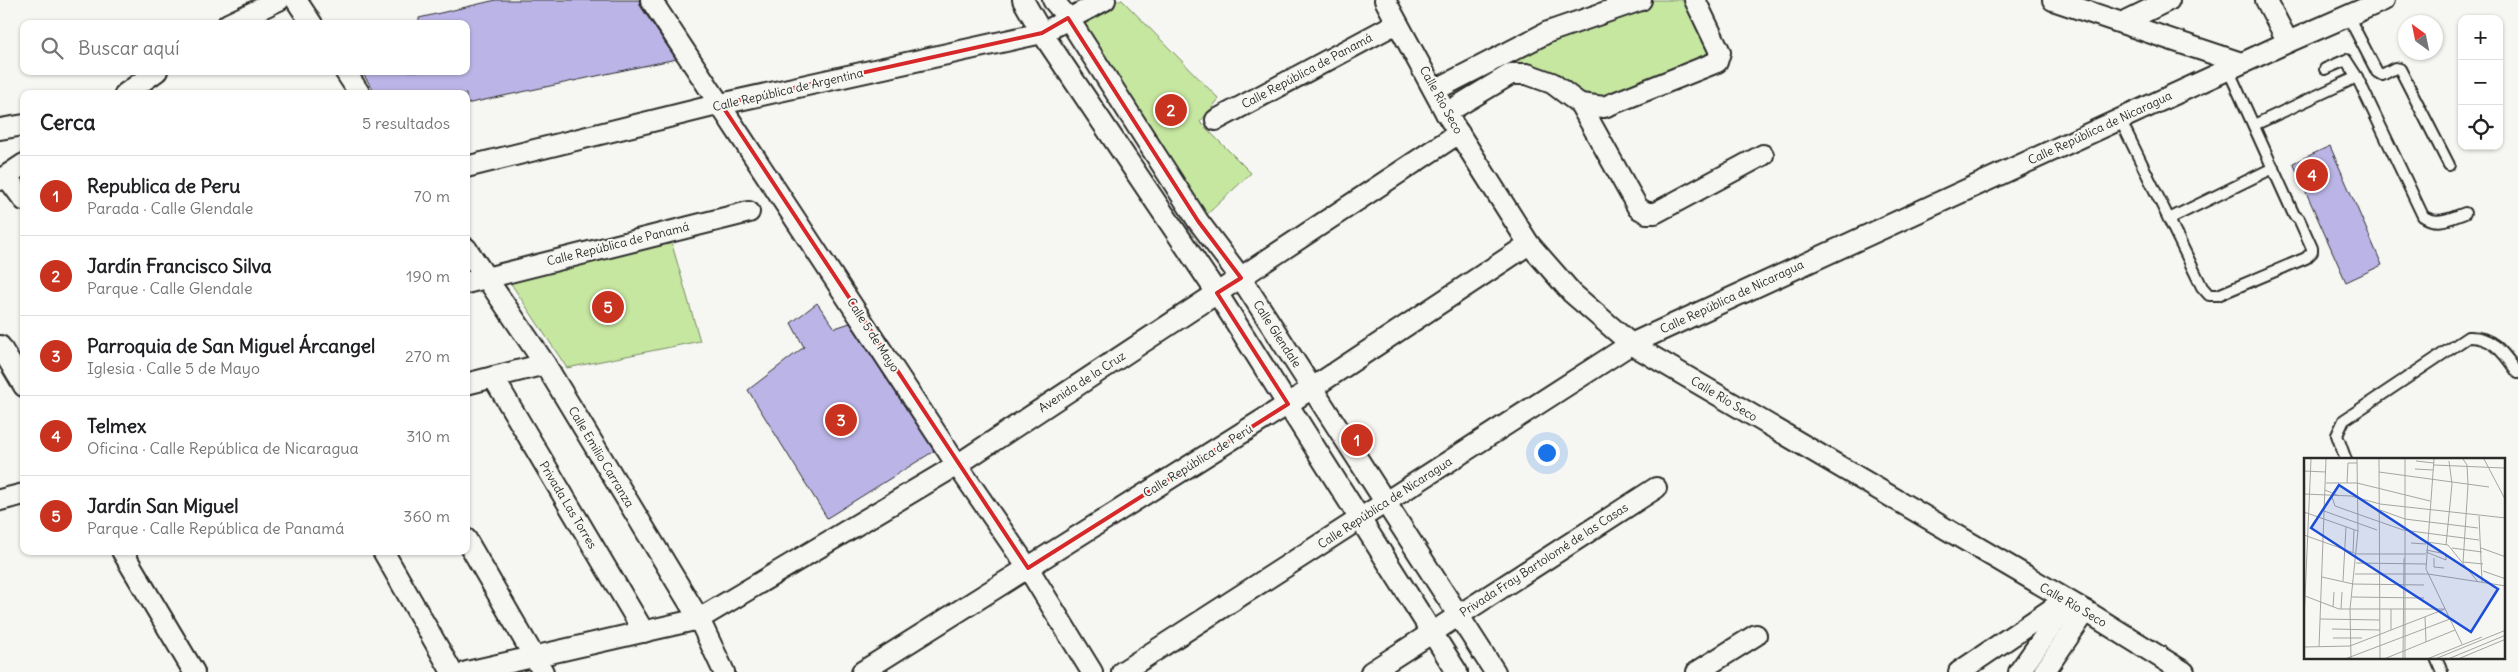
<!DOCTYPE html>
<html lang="es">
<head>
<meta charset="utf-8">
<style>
  body { margin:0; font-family:Delius,sans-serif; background:#f6f6f6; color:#202124 }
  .controls { position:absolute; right:15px; top:15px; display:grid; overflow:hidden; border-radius:10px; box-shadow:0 1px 4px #0004 }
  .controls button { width:45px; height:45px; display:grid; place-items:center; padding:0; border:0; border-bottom:1px solid #e0e0e0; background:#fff; color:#202124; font:25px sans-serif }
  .compass { position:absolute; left:2398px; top:15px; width:45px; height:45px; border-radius:50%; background:#fff; box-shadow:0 1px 4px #0004; rotate:327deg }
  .you { position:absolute; left:1546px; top:452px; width:18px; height:18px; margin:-12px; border:4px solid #fff; border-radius:50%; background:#1a73e8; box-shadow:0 0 0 8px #1a73e833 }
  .badge { display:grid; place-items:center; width:32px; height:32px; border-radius:50%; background:#c8321e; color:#fff; font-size:16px; font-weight:700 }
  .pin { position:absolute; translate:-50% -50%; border:2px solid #fff; box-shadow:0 1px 5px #0006 }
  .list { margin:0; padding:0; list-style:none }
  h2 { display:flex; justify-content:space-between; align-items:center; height:65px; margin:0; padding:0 20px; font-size:21px }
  h2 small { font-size:16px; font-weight:400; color:#757577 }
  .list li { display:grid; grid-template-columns:32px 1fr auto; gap:15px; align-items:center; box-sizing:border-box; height:80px; padding:0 20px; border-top:1px solid #e0e0e0 }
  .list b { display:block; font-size:19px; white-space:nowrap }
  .list p { margin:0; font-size:16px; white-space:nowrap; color:#757577 }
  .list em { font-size:16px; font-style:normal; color:#757577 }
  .icon { flex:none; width:28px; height:28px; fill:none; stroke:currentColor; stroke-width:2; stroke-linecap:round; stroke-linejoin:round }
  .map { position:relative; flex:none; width:2518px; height:672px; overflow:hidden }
  .search { position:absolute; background:#fff; box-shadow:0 1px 4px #0004; left:20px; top:20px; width:450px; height:55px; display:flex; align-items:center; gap:12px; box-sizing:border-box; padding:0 18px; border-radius:10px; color:#757577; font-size:19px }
  .panel { position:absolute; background:#fff; box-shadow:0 1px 4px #0004; left:20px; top:90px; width:450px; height:465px; border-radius:10px }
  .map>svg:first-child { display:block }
</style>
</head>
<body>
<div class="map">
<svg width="2518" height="672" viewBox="0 0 2518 672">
  <rect width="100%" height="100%" fill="#f6f6f2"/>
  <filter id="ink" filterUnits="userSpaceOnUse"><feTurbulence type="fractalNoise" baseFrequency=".02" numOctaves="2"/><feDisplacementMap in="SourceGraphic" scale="10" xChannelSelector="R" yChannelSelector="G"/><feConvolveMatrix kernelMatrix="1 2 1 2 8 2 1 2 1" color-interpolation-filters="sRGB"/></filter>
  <g filter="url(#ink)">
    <!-- green -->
    <g fill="#c6e7a0" stroke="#788966">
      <path d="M1108,0H1122L1219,99L1200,122L1251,173L1202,219L1072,19Z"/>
      <path d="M1641,0H1695L1717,62L1604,107L1527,74L1443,107L1436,92Z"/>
      <path d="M668,231L700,341L567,368L504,273Z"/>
    </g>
    <!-- building -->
    <g fill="#bbb5e7" stroke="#2b2b2b">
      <path d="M496,0H639L641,7L676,59L466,104V94H376L361,71H466V24H419V18Z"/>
      <path d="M2330,146L2382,265L2346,282L2293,163Z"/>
      <path d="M817,303L835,328L850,323L934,451L827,518L748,390L804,347L791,323Z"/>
    </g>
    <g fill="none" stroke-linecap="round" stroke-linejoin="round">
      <defs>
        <g id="lane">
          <path d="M2348,16L2377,72L2382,75L2395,68L2400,69L2449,165"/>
          <path d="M2357,77L2423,216C2437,226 2451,218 2465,213"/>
          <path d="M2120,119L2202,287L2209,295H2218L2306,258L2312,252V248L2299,219L2294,215L2228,69"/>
          <path d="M2254,125L2357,77L2346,60L2325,69"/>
          <path d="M2169,219L2273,168"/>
          <path d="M2346,460L2337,435L2344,420L2468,337C2494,336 2504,354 2518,373"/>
          <path d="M2436,658L2442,672"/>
        </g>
        <g id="street">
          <path d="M296,0L312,24"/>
          <path d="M651,0L957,465L1028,568L1092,672"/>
          <path d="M1023,0L1042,33L1217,293L1457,672"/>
          <path d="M1053,0L1068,18L1198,221L1241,278L1495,672"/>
          <path d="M1385,0L1446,113L1529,244L1572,293L1631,344L2086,611L2184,672"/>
          <path d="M2053,0L2241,63"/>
          <path d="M2266,0L2288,42"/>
          <path d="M2122,23L2169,0"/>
          <path d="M228,24L279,0"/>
          <path d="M345,71L360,94"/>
          <path d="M1435,90L1548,32L1641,0"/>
          <path d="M125,94L157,71"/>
          <path d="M1580,104L1604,107L1717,62L1720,52L1695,0"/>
          <path d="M1446,113L1511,74H1527L1552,83L1580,104L1638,208L1647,213H1655L1763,155"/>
          <path d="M1216,120L1397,23"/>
          <path d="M0,129L24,125"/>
          <path d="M466,167L721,104L1042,33L1105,0"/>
          <path d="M6,176L24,200"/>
          <path d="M0,180L24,164"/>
          <path d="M466,248L545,364L699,619L724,672"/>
          <path d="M466,283L749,212"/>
          <path d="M0,346L24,386"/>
          <path d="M493,377L644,632"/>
          <path d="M466,384L545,364"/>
          <path d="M0,500L24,494"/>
          <path d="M466,539L543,672"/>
          <path d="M122,551L194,672"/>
          <path d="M383,551L452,672"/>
          <path d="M467,672L699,619L957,465L1459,133"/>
          <path d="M862,672L1288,404L1529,244"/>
          <path d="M1122,672L1631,344L2288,42L2384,0"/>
          <path d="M1371,672L1656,488"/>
          <path d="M1697,672L1756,635"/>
          <path d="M1959,672L2065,600"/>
          <path d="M2019,672L2066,606"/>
          <path d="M2044,672L2086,611"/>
        </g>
      </defs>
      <!-- lane casing -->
      <use href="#lane" stroke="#2b2b2b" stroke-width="14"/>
      <!-- street casing -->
      <use href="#street" stroke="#2b2b2b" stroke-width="24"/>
      <!-- lane -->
      <use href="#lane" stroke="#f6f6f2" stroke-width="10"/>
      <!-- street -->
      <use href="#street" stroke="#f6f6f2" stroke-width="20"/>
    </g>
  </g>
  <!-- marked area -->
  <path fill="none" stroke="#d62828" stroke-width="4" stroke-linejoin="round" d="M1068,18L1198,221L1241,278L1217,293L1288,404L1028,568L721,104L1042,33Z"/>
  <g text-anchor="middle" stroke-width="4" stroke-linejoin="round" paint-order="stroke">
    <!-- street labels -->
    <g font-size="12" fill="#2b2b2b" stroke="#f6f6f2">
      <text transform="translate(1307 71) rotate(-28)" y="4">Calle República de Panamá</text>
      <text transform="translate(788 90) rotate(-13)" y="4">Calle República de Argentina</text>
      <text transform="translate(1441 100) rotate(61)" y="4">Calle Río Seco</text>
      <text transform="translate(2100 128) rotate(-25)" y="4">Calle República de Nicaragua</text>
      <text transform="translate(618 244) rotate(-14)" y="4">Calle República de Panamá</text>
      <text transform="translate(1732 297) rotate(-25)" y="4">Calle República de Nicaragua</text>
      <text transform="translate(1277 334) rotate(57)" y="4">Calle Glendale</text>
      <text transform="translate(873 335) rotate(57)" y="4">Calle 5 de Mayo</text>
      <text transform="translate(1082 382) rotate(-33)" y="4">Avenida de la Cruz</text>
      <text transform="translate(1724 399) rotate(31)" y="4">Calle Río Seco</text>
      <text transform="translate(601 457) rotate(59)" y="4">Calle Emilio Carranza</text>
      <text transform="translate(1198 461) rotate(-32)" y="4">Calle República de Perú</text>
      <text transform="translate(1385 503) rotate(-33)" y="4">Calle República de Nicaragua</text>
      <text transform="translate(568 505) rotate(59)" y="4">Privada Las Torres</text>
      <text transform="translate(1544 560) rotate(-33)" y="4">Privada Fray Bartolomé de las Casas</text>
      <text transform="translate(2073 605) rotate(30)" y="4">Calle Río Seco</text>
    </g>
  </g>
  <!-- overview -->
  <g transform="translate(2304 458)">
    <rect width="201" height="201" fill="#f6f6f2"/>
    <path fill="none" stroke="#a5a5a2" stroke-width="1" d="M75,1L76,201M101,1V201M130,1L122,111L158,186M159,1L163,7L164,27L159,105M180,1L202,43M112,3L130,5M130,7L200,10M111,11L129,12M0,13L22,14M75,14L185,29M22,25H53L126,43M43,25L44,5H53M21,32L35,38M0,36L47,38L76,46L202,60M28,39L31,48L99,72L175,82M76,52L101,61L174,70M20,53L73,72M0,54L54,73M175,58L178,124M0,77L53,96H122M123,84L144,87L174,124M107,85L122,86M142,87L148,26L145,3M148,90L178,94M177,90L202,99M122,92L142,96V102L122,94M49,94L50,72M130,100V109L140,110M159,104L179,106M52,105L122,106M179,113L202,121M51,116H124L202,128M18,119L49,126L120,127M39,123L42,69M1,138L35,151H140M48,139L120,140M29,149L30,134M37,151L38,134M121,159L122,184M16,161L76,162M0,163L7,1M28,171L76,172M87,172V151M29,180H58M0,189L46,188L141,151M15,189L22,1M41,201L146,161M47,201L46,151L54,73L53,1M80,201L151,172M99,201L100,100M123,201L178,179M131,201L202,172M144,201L202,177M154,201L202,181"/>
    <path fill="#1d4ed8" fill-opacity="0.15" stroke="#1d4ed8" stroke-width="2.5" d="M35,27L194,131L167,174L7,70Z"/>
    <rect width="201" height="201" fill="none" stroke="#2b2b2b" stroke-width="2.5"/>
  </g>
</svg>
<div class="controls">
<button>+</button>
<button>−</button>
<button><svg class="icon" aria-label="locate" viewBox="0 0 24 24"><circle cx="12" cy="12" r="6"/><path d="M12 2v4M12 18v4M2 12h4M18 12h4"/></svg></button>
</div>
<svg class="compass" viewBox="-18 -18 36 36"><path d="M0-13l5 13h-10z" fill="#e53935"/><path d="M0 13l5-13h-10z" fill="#757577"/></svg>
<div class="you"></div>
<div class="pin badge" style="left:1357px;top:440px">1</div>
<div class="pin badge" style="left:1171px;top:110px">2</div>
<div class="pin badge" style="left:841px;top:420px">3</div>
<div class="pin badge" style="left:2312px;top:175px">4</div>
<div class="pin badge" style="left:608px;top:307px">5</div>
<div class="search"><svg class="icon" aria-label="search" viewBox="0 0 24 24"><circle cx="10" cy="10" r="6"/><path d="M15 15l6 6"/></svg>Buscar aquí</div>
<section class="panel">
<h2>Cerca<small>5 resultados</small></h2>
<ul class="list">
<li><span class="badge">1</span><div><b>Republica de Peru</b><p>Parada · Calle Glendale</p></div><em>70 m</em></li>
<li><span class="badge">2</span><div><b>Jardín Francisco Silva</b><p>Parque · Calle Glendale</p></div><em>190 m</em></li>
<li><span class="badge">3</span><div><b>Parroquia de San Miguel Árcangel</b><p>Iglesia · Calle 5 de Mayo</p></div><em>270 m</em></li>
<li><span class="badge">4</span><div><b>Telmex</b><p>Oficina · Calle República de Nicaragua</p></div><em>310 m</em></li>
<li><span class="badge">5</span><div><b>Jardín San Miguel</b><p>Parque · Calle República de Panamá</p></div><em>360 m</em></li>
</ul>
</section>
</div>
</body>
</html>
